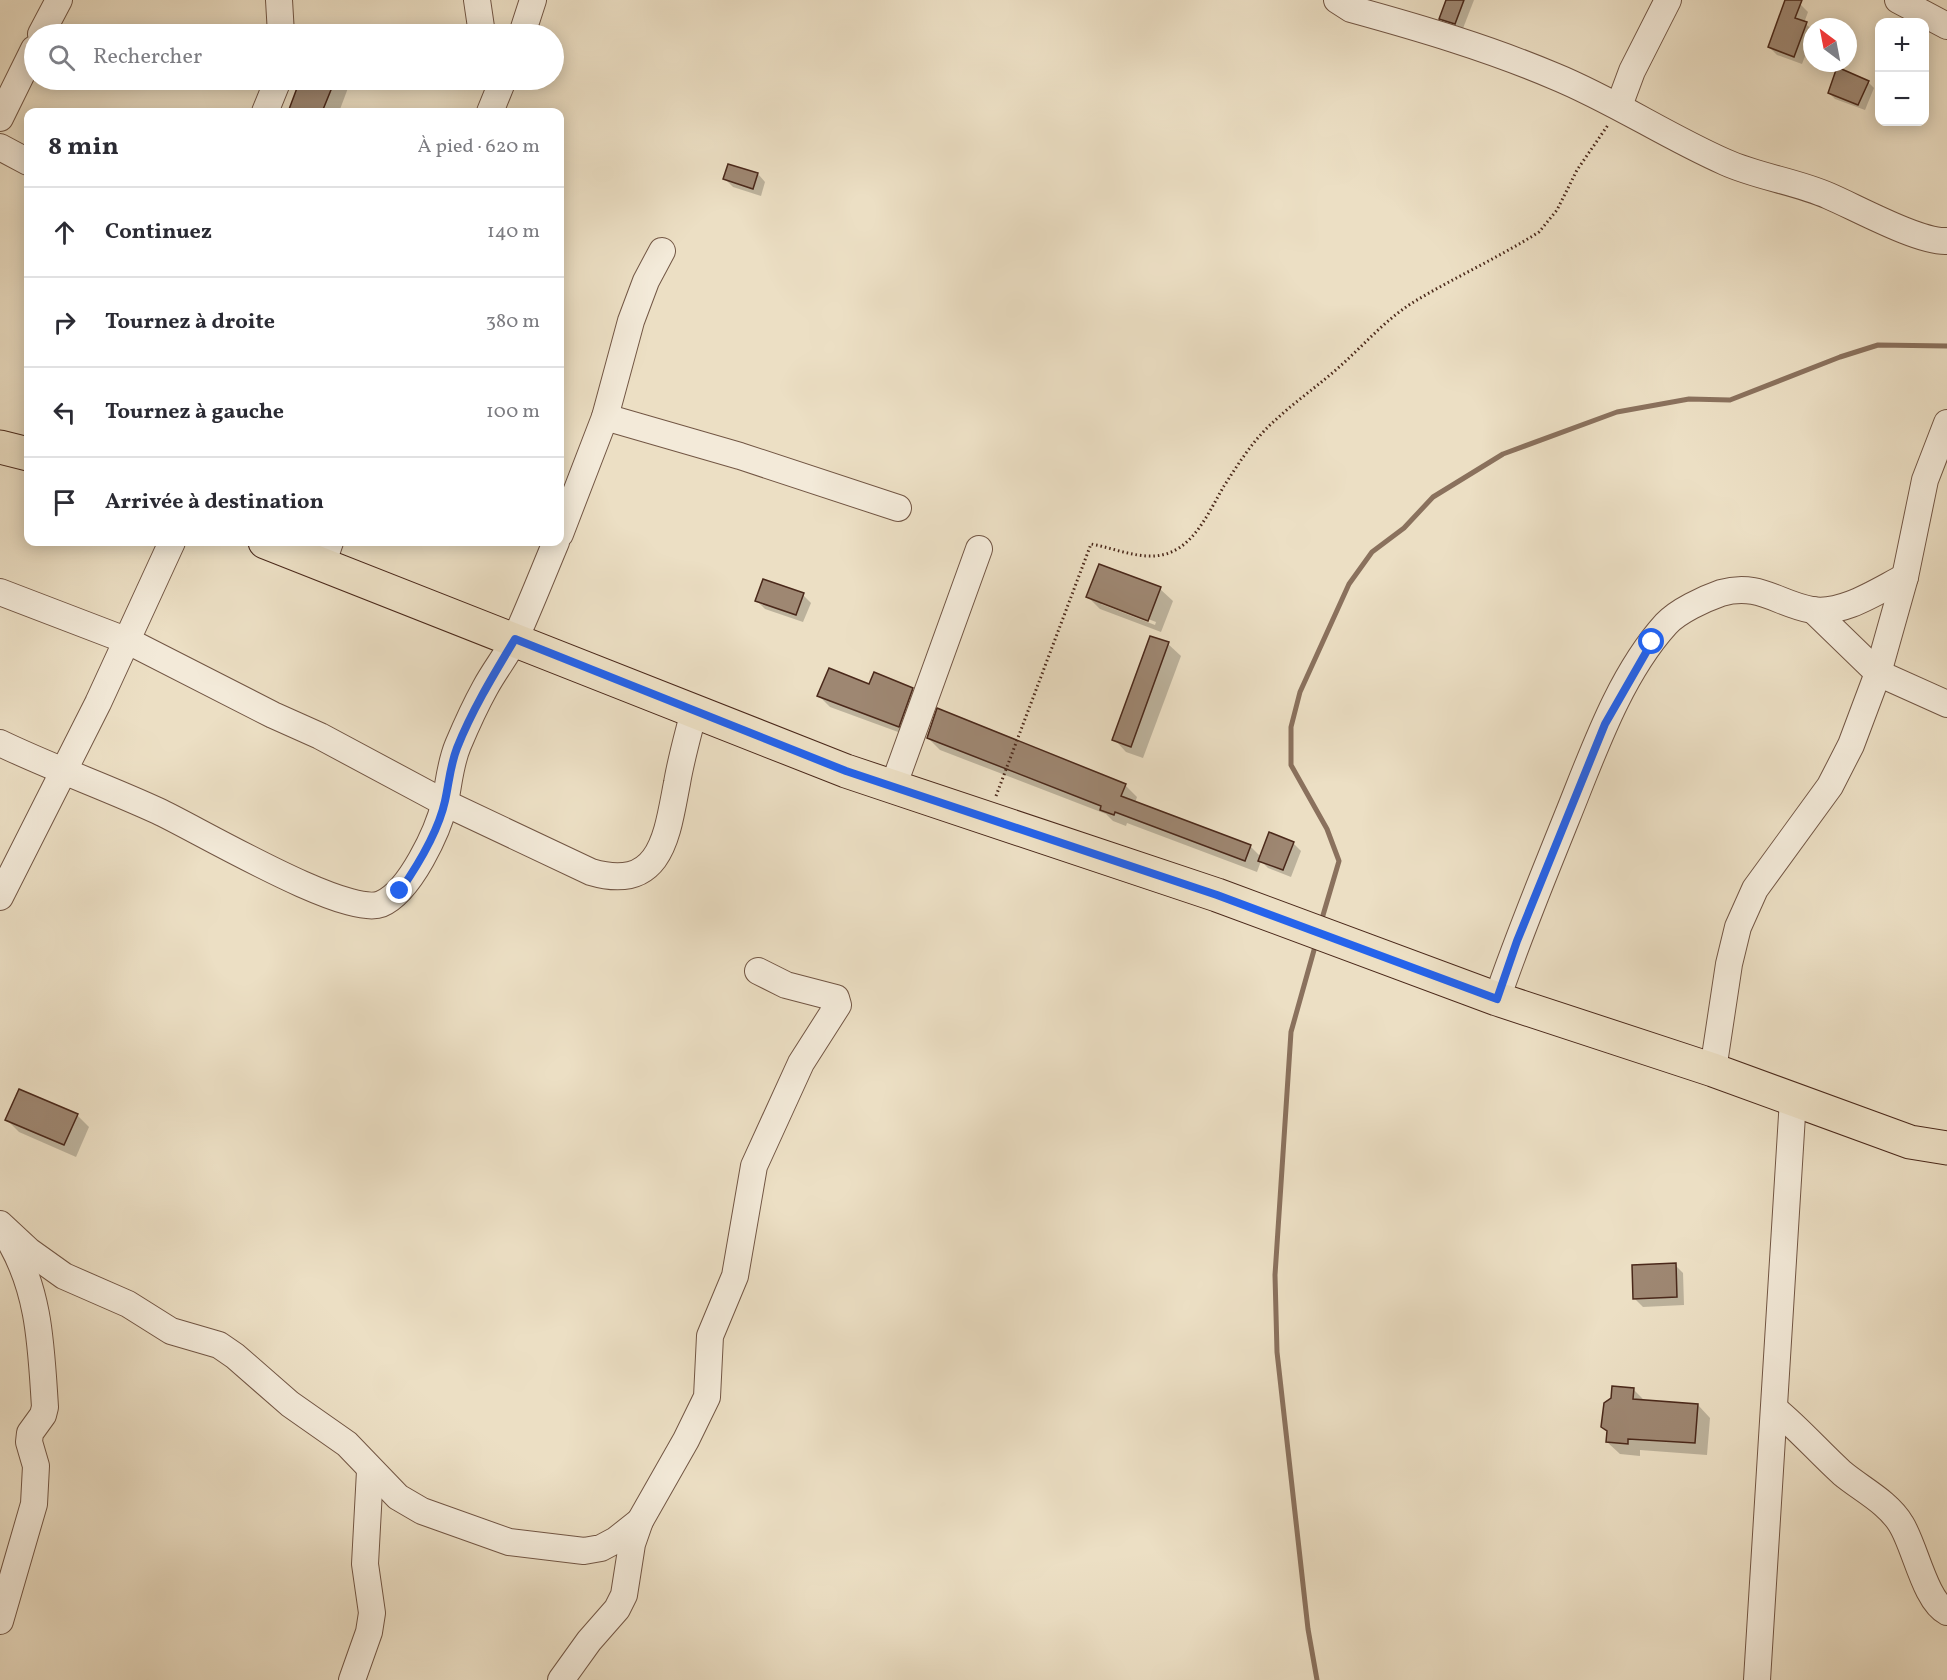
<!DOCTYPE html>
<html lang="fr">
<head>
<meta charset="utf-8">
<style>
  body { margin:0; font-family:Vollkorn,serif; background:#f7f7f7; color:#2b2b33 }
  .controls { position:absolute; right:18px; top:18px; display:grid; overflow:hidden; border-radius:12px; box-shadow:0 3px 15px #0003 }
  .controls button { width:54px; height:54px; display:grid; place-items:center; padding:0; border:0; border-bottom:2px solid #e1e1e2; background:#fff; color:#2b2b33; font:30px sans-serif }
  .compass { position:absolute; left:1803px; top:18px; width:54px; height:54px; border-radius:50%; background:#fff; box-shadow:0 3px 15px #0003; rotate:328deg }
  .stop { position:absolute; width:18px; height:18px; margin:-14px; border:4px solid #2563eb; border-radius:50%; background:#fff }
  .stop.end { background:#2563eb; border-color:#fff; box-shadow:0 2px 6px #0008 }
  .list { margin:0; padding:0; list-style:none }
  h2 { display:flex; justify-content:space-between; align-items:center; height:78px; margin:0; padding:0 24px; font-size:26px }
  h2 small { font-size:20px; font-weight:400; color:#7c7c81 }
  .list li { display:grid; grid-template-columns:39px 1fr auto; gap:18px; align-items:center; box-sizing:border-box; height:90px; padding:0 24px; border-top:2px solid #e1e1e2 }
  .list b { display:block; font-size:22px; white-space:nowrap }
  .list em { font-size:20px; font-style:normal; color:#7c7c81 }
  .icon { flex:none; width:33px; height:33px; fill:none; stroke:currentColor; stroke-width:2; stroke-linecap:round; stroke-linejoin:round }
  .map { position:relative; flex:none; width:1947px; height:1680px; overflow:hidden }
  .search { position:absolute; background:#fff; box-shadow:0 3px 15px #0003; left:24px; top:24px; width:540px; height:66px; display:flex; align-items:center; gap:15px; box-sizing:border-box; padding:0 21px; border-radius:33px; color:#7c7c81; font-size:22px }
  .panel { position:absolute; background:#fff; box-shadow:0 3px 15px #0003; left:24px; top:108px; width:540px; height:438px; border-radius:12px }
  .map>svg:first-child { display:block }
</style>
</head>
<body>
<div class="map">
<svg width="1947" height="1680" viewBox="0 0 1947 1680">
  <rect width="100%" height="100%" fill="#ecdfc4"/>
  <filter id="stains"><feTurbulence type="fractalNoise" baseFrequency=".00333" numOctaves="4"/><feColorMatrix values="0 0 0 0 .2 0 0 0 0 .09 0 0 0 0 .02 0 0 0 .5 -.17"/></filter>
  <radialGradient id="worn" r=".72"><stop offset=".6" stop-color="#630" stop-opacity="0"/><stop offset="1" stop-color="#630" stop-opacity=".3"/></radialGradient>
  <!-- shadow -->
  <g fill="#0003" fill-rule="evenodd">
    <path d="M1448,0H1474L1462,31L1449,26L1441,19Z"/>
    <path d="M1787,0L1800,4L1808,12L1804,23L1812,29V38L1802,64L1777,55L1769,47Z"/>
    <path d="M301,80H351L339,112H289Z"/>
    <path d="M1868,82L1874,88L1865,110L1835,99L1829,93Z"/>
    <path d="M758,174L765,182L761,196L733,187L725,179Z"/>
    <path d="M1160,589L1173,601L1161,632L1100,609L1088,597ZM1101,601L1156,622L1155,625L1101,604Z"/>
    <path d="M803,595L811,603L803,622L765,609L757,601Z"/>
    <path d="M1168,644L1181,656L1143,758L1126,752L1114,739Z"/>
    <path d="M869,686L912,690L923,700L909,736L830,707L819,696Z"/>
    <path d="M928,738L1125,785L1137,797L1135,803L1250,846L1261,857L1293,843L1301,851L1291,877L1268,868L1261,861L1257,872L1127,823L1126,826L1113,821L1106,814L940,750Z"/>
    <path d="M77,1115L89,1127L76,1157L19,1132L7,1120Z"/>
    <path d="M1675,1265L1683,1273L1684,1305L1643,1307L1635,1299Z"/>
    <path d="M1633,1389L1645,1401L1698,1405L1710,1418L1707,1455L1640,1450V1456L1620,1454L1607,1442Z"/>
  </g>
  <g fill="none" stroke-linecap="round" stroke-linejoin="round">
    <!-- stream -->
    <g stroke="#8a715d" stroke-width="5">
      <path d="M1321,922L1339,861L1327,829L1291,765V727L1300,692L1349,584L1372,552L1404,528L1433,497L1503,454L1617,412L1689,399L1730,400L1840,357L1878,345L1947,346"/>
      <path d="M1316,943L1291,1032L1275,1275L1277,1352L1308,1629L1317,1680"/>
    </g>
  </g>
  <!-- building -->
  <g fill="#9e8772" stroke="#4a281a" stroke-width="1.5">
    <path d="M1446,0H1464L1455,24L1439,19Z"/>
    <path d="M1785,0H1802L1795,18L1807,22L1794,57L1768,47Z"/>
    <path d="M1837,67L1869,81L1858,105L1828,93Z"/>
    <path d="M300,80H335L322,112H288Z"/>
    <path d="M728,164L758,173L753,189L723,179Z"/>
    <path d="M1099,564L1161,587L1148,621L1086,597Z"/>
    <path d="M763,579L804,593L796,615L755,601Z"/>
    <path d="M1150,636L1169,642L1131,747L1112,740Z"/>
    <path d="M829,668L869,684L874,672L913,688L899,727L817,696Z"/>
    <path d="M937,708L1126,784L1121,796L1251,845L1245,861L1115,812L1114,815L1100,810L1101,806L927,738Z"/>
    <path d="M1269,832L1294,842L1283,870L1258,861Z"/>
    <path d="M19,1089L78,1114L64,1145L5,1120Z"/>
    <path d="M1676,1263L1677,1297L1633,1299L1632,1265Z"/>
    <path d="M1612,1386L1634,1388L1633,1399L1698,1404L1695,1443L1628,1439V1444L1606,1442L1607,1431L1601,1427L1604,1403L1611,1398Z"/>
  </g>
  <g fill="none" stroke-linecap="round" stroke-linejoin="round">
    <defs>
      <g id="minor">
        <path d="M279,0L281,34"/>
        <path d="M477,0L482,34"/>
        <path d="M1337,0L1351,9C1420,28 1488,48 1554,76C1613,100 1666,136 1725,162C1758,177 1795,181 1829,196C1855,207 1920,243 1947,241"/>
        <path d="M1898,0L1947,26"/>
        <path d="M41,34L59,0"/>
        <path d="M522,34L533,0"/>
        <path d="M1619,106L1632,71L1668,0"/>
        <path d="M265,112L278,80"/>
        <path d="M490,112L503,80"/>
        <path d="M0,118L34,49"/>
        <path d="M0,147L28,162"/>
        <path d="M605,417L740,456L898,508"/>
        <path d="M560,534L605,417L631,321L646,281L662,251"/>
        <path d="M322,565L330,542"/>
        <path d="M0,592L128,641L273,715L320,736L445,803L591,872C662,893 667,834 677,783C681,759 688,735 694,711"/>
        <path d="M1813,610L1878,673L1947,704"/>
        <path d="M0,743C52,768 106,787 158,811C197,829 346,918 381,904C410,892 438,831 445,802C449,783 450,764 458,745C466,726 475,706 485,688C494,671 507,655 516,637C530,606 543,573 556,542"/>
        <path d="M893,787L979,549"/>
        <path d="M0,897L98,703L172,542"/>
        <path d="M1497,999C1518,937 1543,877 1567,817C1593,753 1619,676 1666,624C1678,611 1704,599 1721,593C1759,582 1778,604 1812,610C1843,615 1879,590 1905,577"/>
        <path d="M1713,1070L1729,964L1738,927L1755,889L1830,786L1851,745L1878,673L1905,577L1925,480L1947,423"/>
        <path d="M0,1224L29,1251L64,1276L128,1304L171,1331L219,1345L235,1356L290,1404L347,1444L398,1497L422,1511L509,1542L584,1551L601,1548L616,1540L640,1521"/>
        <path d="M1776,1410C1800,1430 1819,1452 1842,1473C1861,1489 1888,1502 1901,1524C1915,1546 1925,1601 1947,1612"/>
        <path d="M0,1621L34,1504L36,1466L29,1442L30,1433L43,1415L45,1407C41,1347 40,1291 8,1238"/>
        <path d="M352,1680L369,1632L372,1613L365,1564L370,1471"/>
        <path d="M561,1680L589,1641L617,1609L624,1595L632,1544L640,1521L686,1440L707,1397L710,1336L735,1276L754,1166L801,1063L838,1005L836,998L786,985L758,971"/>
        <path d="M1757,1680L1793,1099"/>
      </g>
      <g id="major">
        <path d="M0,447L28,454"/>
        <path d="M265,542L846,771L1217,895L1497,999L1713,1070L1910,1142L1947,1148"/>
      </g>
    </defs>
    <!-- minor casing -->
    <use href="#minor" stroke="#725644" stroke-width="28"/>
    <!-- major casing -->
    <use href="#major" stroke="#4a281a" stroke-width="35"/>
    <!-- path -->
    <path stroke="#4a281a" stroke-width="3" stroke-dasharray="1.5 3" stroke-linecap="butt" d="M996,796L1091,544C1120,549 1151,566 1179,548C1200,534 1211,508 1224,486C1237,466 1250,445 1267,428C1289,406 1314,389 1337,369C1362,347 1384,321 1412,303C1453,278 1498,258 1539,232L1557,210L1577,170L1608,125"/>
    <!-- minor -->
    <use href="#minor" stroke="#f3ead9" stroke-width="26"/>
    <!-- major -->
    <use href="#major" stroke="#ecdfc4" stroke-width="33"/>
  </g>
  <g fill="none" stroke-linecap="round" stroke-linejoin="round">
    <!-- route -->
    <path stroke="#2563eb" stroke-width="8" d="M400,891C418,865 438,833 445,801C449,783 450,766 457,748C472,710 494,674 515,639L846,771L1217,895L1497,999L1517,941L1605,724L1652,642"/>
  </g>
  <rect width="100%" height="100%" filter="url(#stains)"/>
  <rect width="100%" height="100%" fill="url(#worn)"/>
</svg>
<div class="controls">
<button>+</button>
<button>−</button>
</div>
<svg class="compass" viewBox="-18 -18 36 36"><path d="M0-13l5 13h-10z" fill="#e53935"/><path d="M0 13l5-13h-10z" fill="#7c7c81"/></svg>
<div class="stop" style="left:1652px;top:642px"></div>
<div class="stop end" style="left:400px;top:891px"></div>
<div class="search"><svg class="icon" aria-label="search" viewBox="0 0 24 24"><circle cx="10" cy="10" r="6"/><path d="M15 15l6 6"/></svg>Rechercher</div>
<section class="panel">
<h2>8 min<small>À pied · 620 m</small></h2>
<ul class="list">
<li><svg class="icon" aria-label="ahead" viewBox="0 0 24 24"><path d="M12 20V5M6 11l6-6 6 6"/></svg><div><b>Continuez</b></div><em>140 m</em></li>
<li><svg class="icon" aria-label="right" viewBox="0 0 24 24"><path d="M7 20v-9h11M14 6l5 5-5 5"/></svg><div><b>Tournez à droite</b></div><em>380 m</em></li>
<li><svg class="icon" aria-label="left" viewBox="0 0 24 24"><path d="M17 20v-9H6M10 6l-5 5 5 5"/></svg><div><b>Tournez à gauche</b></div><em>100 m</em></li>
<li><svg class="icon" aria-label="arrive" viewBox="0 0 24 24"><path d="M6 21V4h12l-3 4 3 4H6"/></svg><div><b>Arrivée à destination</b></div></li>
</ul>
</section>
</div>
</body>
</html>
